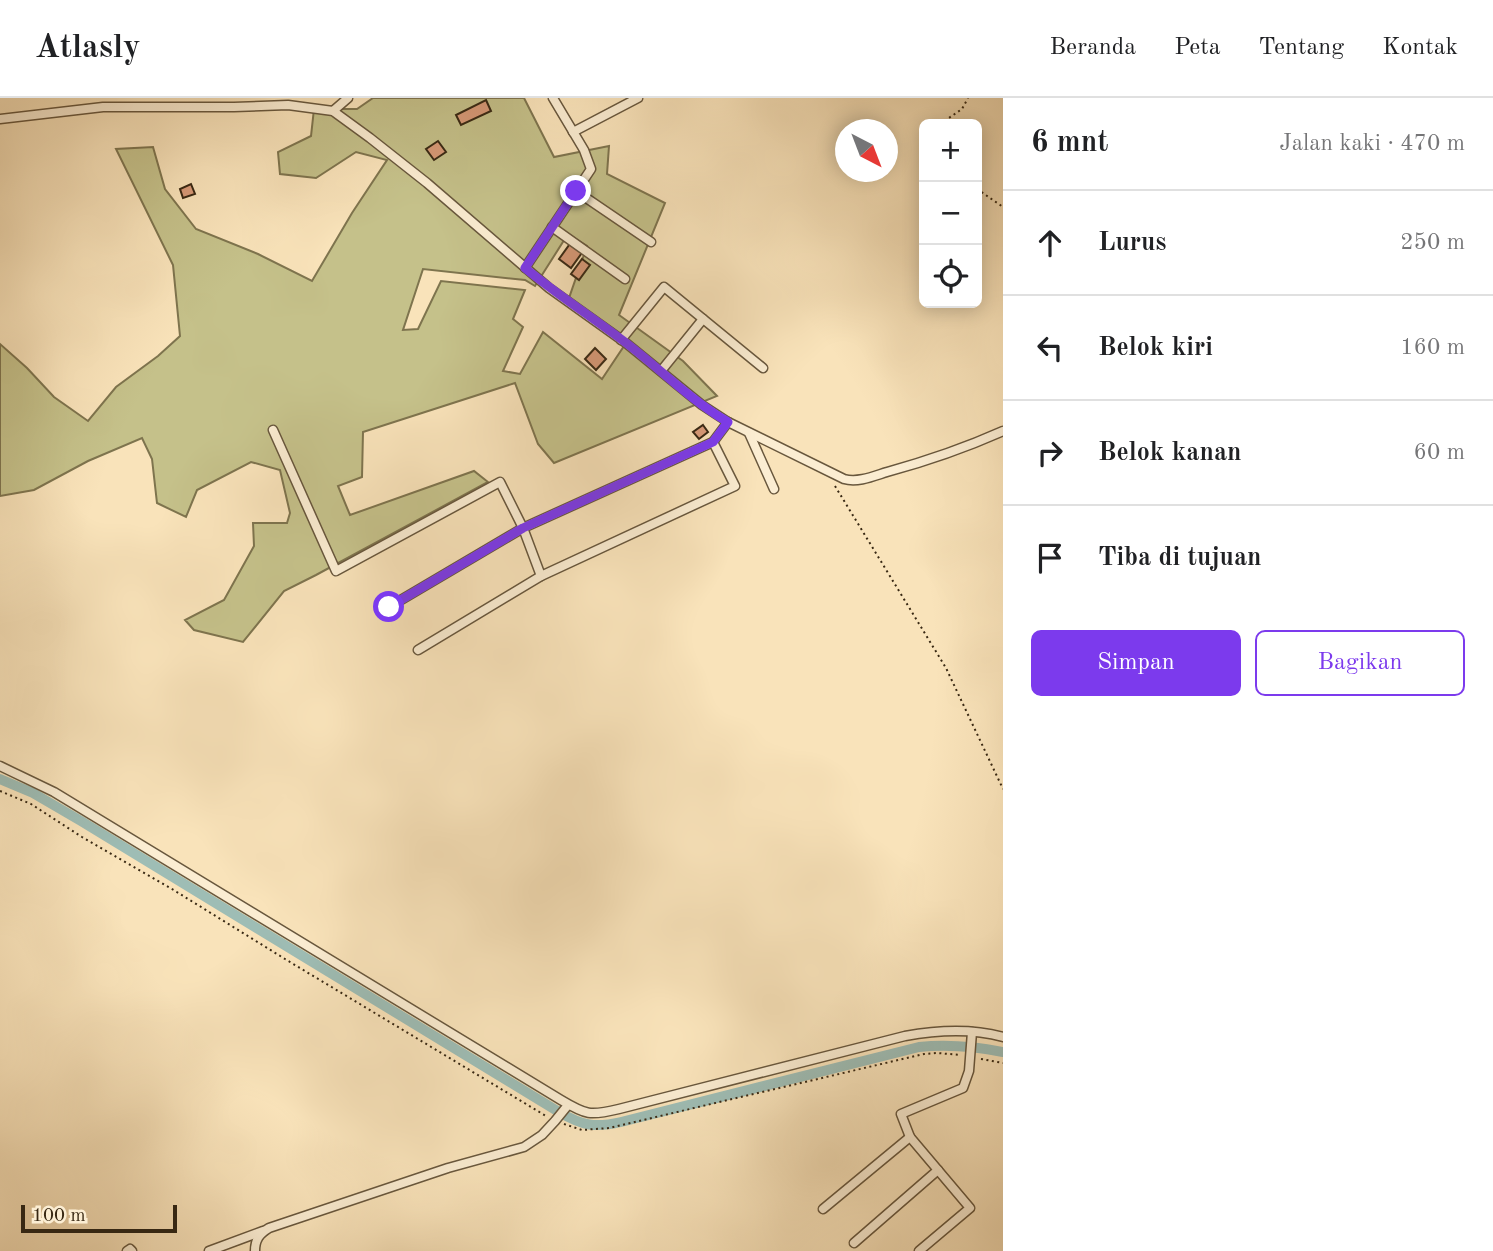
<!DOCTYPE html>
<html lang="id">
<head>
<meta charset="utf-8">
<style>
  body { margin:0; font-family:"Old Standard TT",serif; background:#f2f2f2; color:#202124 }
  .controls { position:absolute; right:21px; top:21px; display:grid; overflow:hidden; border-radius:10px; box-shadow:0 4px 18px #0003 }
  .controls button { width:63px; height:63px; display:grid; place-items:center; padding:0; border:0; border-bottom:2px solid #e0e0e0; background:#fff; color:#202124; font:35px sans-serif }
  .compass { position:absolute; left:835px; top:21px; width:63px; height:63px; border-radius:50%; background:#fff; box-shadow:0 4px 18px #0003; rotate:138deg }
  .scale { position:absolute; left:21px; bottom:18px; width:156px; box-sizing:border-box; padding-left:7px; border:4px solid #382813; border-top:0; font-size:19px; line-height:24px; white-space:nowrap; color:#382813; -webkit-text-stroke:5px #fbedd2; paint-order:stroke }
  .stop { position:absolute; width:21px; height:21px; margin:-16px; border:5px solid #7c3aed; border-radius:50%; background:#fff }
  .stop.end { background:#7c3aed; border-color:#fff; box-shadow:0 2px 7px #0008 }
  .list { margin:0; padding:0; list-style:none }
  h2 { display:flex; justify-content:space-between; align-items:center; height:91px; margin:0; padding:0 28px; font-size:30px }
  h2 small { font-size:23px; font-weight:400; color:#757577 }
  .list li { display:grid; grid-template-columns:46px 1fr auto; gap:21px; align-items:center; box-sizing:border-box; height:105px; padding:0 28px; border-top:2px solid #e0e0e0 }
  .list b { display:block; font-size:26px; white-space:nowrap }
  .list em { font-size:23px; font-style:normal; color:#757577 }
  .actions { display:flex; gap:14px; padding:21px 28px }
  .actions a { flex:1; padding:16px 0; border:2px solid #7c3aed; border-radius:10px; text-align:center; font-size:24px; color:#7c3aed }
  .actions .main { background:#7c3aed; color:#fff }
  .icon { flex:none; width:38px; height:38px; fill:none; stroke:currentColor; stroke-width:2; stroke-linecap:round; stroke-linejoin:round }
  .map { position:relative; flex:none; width:1003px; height:1153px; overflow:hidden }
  header { display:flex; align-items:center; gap:42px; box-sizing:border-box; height:98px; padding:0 35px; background:#fff; border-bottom:2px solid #e0e0e0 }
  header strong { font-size:33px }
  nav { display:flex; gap:38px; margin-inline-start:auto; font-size:24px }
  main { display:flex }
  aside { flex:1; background:#fff }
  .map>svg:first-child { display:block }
</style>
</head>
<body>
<header>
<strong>Atlasly</strong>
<nav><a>Beranda</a><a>Peta</a><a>Tentang</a><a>Kontak</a></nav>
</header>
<main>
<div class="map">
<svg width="1003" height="1153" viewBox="0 0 1003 1153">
  <rect width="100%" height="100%" fill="#f9e3ba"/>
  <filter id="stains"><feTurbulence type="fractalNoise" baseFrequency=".00286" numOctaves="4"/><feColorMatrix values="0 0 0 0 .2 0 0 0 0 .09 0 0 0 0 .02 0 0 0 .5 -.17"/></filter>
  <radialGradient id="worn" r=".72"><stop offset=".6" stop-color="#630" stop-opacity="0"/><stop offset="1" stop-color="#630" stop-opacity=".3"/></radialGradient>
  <!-- green -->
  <path fill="#c5c18a" stroke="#7e744e" stroke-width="2" fill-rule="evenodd" d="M373,0H524L554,59L609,48L607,76L665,105L619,217L683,263L717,298L554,365L538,346L515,285L363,334L362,379L338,388L350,417L474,373L488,384L316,477L284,493L243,544L194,532L185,522L224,502L254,448L253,425H287L290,415L280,372L251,364L197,392L186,419L157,405L152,361L142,340L88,363L34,392L0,398V246L27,270L54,299L88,323L116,289L158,258L180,238L173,167L116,51L153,49L165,91L196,131L258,156L312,183L352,115L387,62L356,54L316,80L280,76L278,54L311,38L314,11H357ZM568,136L587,148L568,203L626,245L602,281L543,234L520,276L503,273L523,229L513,221L525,192L441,183L418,231L403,232L423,171L525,182L535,188Z"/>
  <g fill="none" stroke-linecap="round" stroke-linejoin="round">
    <!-- canal -->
    <path stroke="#9ebdb5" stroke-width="10" d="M0,681L33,695L81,723L559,1014C583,1028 595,1030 621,1024L919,949C949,946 973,948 1003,954"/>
  </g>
  <!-- building -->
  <g fill="#d89a78" stroke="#382813" stroke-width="2">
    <path d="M486,2L491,13L461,27L456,17Z"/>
    <path d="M438,43L446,54L434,62L426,51Z"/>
    <path d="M191,86L195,96L183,100L180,91Z"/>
    <path d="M572,143L584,152L571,170L559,161Z"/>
    <path d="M582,161L590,167L579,182L571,176Z"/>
    <path d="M595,250L606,261L596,272L585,261Z"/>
    <path d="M703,327L708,334L699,341L693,334Z"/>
  </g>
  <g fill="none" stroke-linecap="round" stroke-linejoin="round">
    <defs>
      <g id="minor">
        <path d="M333,13L348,0"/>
        <path d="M0,21L103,9H234L288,7L333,13L370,40L427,85L549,190L626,245L702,307L728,324L844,381C858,385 874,378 887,374C927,363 965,350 1003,333"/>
        <path d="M573,34L638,0"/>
        <path d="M576,93L651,144"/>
        <path d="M552,129L625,181"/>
        <path d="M525,170L591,71L584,52L553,0"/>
        <path d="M621,242L664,189L763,270"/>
        <path d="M661,273L703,221"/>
        <path d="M273,332L336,473L500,384L523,430L541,478"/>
        <path d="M749,335L774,391"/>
        <path d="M389,509L523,430L713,344L728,324"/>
        <path d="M418,552L541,478L735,388L713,344"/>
        <path d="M0,668L54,694L561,1002C586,1017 590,1018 619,1011L905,938C938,932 971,930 1003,939"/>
        <path d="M823,1111L910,1039"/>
        <path d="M854,1145L938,1072"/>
        <path d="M127,1153L130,1151L132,1153"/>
        <path d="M209,1153L263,1133"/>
        <path d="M255,1153C255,1142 259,1136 269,1130L448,1070L524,1049L542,1037L555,1023L568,1007"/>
        <path d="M919,1153L970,1110L910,1039L901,1016L963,990L969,973L972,934"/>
      </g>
    </defs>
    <!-- minor casing -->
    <use href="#minor" stroke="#68573d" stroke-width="11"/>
    <!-- path -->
    <g stroke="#382813" stroke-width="2" stroke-dasharray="2 3.5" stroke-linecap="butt">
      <path d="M940,26L962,11L968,0"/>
      <path d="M924,39V41"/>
      <path d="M977,91L1003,109"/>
      <path d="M835,388L946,570L1003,691"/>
      <path d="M0,693L31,706L82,739L172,791L285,861L546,1018"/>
      <path d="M981,961L1003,965"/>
      <path d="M564,1026L582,1032L609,1030L924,956L937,955L961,957"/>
    </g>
    <!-- minor -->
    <use href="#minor" stroke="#fbedd2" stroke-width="8"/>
  </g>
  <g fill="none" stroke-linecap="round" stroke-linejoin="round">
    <!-- route -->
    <path stroke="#7c3aed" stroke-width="9" d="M389,509L523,430L713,344L728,324C692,303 662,273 630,248C595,221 559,198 525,170L576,93"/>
  </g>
  <rect width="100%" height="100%" filter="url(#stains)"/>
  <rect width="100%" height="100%" fill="url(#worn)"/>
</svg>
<div class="controls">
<button>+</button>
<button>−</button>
<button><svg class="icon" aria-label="locate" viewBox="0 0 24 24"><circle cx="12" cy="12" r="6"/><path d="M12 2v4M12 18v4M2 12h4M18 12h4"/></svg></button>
</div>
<svg class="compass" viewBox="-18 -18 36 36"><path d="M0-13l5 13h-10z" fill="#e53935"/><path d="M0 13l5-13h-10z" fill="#757577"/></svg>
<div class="scale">100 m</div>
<div class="stop" style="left:389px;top:509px"></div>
<div class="stop end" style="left:576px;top:93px"></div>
</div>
<aside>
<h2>6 mnt<small>Jalan kaki · 470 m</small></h2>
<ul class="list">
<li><svg class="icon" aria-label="ahead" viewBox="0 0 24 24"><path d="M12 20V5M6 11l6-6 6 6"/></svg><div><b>Lurus</b></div><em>250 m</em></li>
<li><svg class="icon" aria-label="left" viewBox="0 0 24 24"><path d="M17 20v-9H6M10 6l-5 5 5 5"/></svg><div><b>Belok kiri</b></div><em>160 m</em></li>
<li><svg class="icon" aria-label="right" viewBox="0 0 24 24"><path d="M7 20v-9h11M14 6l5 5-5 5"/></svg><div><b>Belok kanan</b></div><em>60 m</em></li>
<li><svg class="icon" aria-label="arrive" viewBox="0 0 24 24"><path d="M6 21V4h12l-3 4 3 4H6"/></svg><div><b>Tiba di tujuan</b></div></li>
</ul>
<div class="actions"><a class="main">Simpan</a><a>Bagikan</a></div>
</aside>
</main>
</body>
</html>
